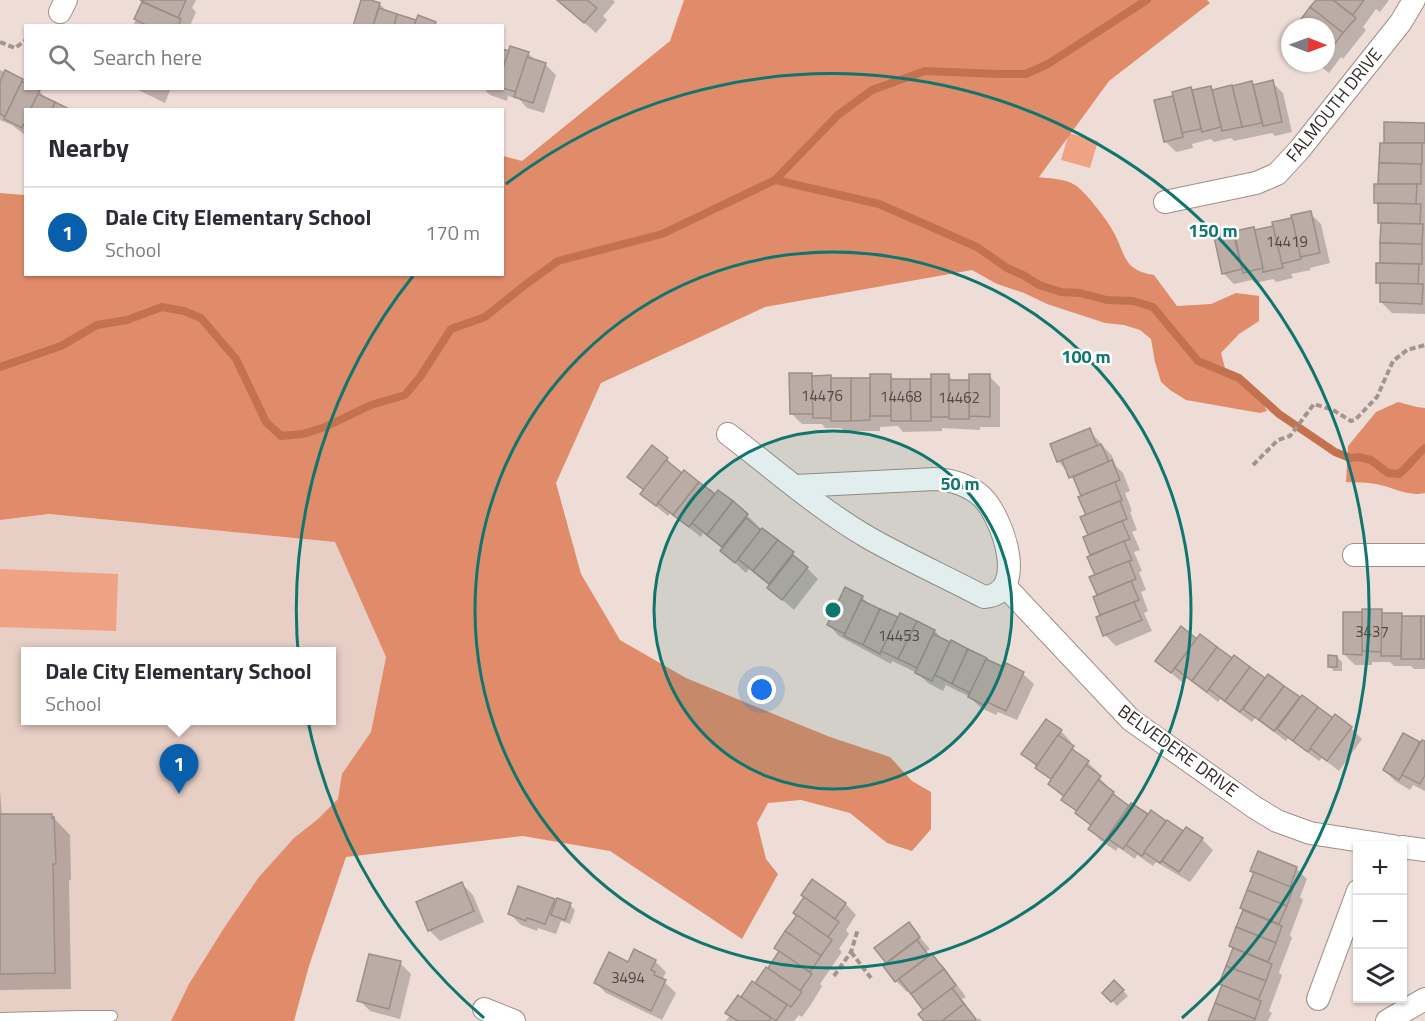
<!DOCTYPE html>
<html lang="en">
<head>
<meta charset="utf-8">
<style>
  body { margin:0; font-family:"Titillium Web",sans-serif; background:#f7f7f7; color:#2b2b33 }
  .controls { position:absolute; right:18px; bottom:18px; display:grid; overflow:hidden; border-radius:0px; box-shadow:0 2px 4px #0004 }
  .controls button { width:54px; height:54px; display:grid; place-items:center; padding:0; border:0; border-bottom:2px solid #e1e1e2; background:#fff; color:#2b2b33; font:30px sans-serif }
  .compass { position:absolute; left:1281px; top:18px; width:54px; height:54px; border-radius:50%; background:#fff; box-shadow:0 2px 4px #0004; rotate:91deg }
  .you { position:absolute; left:762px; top:690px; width:21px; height:21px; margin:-15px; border:4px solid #fff; border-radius:50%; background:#1a73e8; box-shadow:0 0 0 9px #1a73e833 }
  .badge { display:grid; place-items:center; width:39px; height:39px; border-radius:50%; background:#0a5fad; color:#fff; font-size:20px; font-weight:700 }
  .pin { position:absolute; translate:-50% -50px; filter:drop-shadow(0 2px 3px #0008) }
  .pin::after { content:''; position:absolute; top:32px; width:21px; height:18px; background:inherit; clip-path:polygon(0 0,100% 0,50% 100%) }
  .popup { position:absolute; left:21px; top:647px; width:315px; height:78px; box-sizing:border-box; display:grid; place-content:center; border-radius:0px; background:#fff; filter:drop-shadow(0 2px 4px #0005); font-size:20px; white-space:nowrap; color:#7c7c81 }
  .popup b { font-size:22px; color:#2b2b33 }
  .popup::after { content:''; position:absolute; left:50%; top:100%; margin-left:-12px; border:12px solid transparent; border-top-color:#fff }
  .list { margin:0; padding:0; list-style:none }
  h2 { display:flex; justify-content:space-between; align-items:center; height:78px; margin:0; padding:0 24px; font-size:26px }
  h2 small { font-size:20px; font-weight:400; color:#7c7c81 }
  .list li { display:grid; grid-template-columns:39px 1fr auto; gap:18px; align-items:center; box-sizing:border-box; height:90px; padding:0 24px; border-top:2px solid #e1e1e2 }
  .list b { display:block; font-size:22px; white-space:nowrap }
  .list p { margin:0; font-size:20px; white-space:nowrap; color:#7c7c81 }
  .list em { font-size:20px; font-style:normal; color:#7c7c81 }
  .icon { flex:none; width:33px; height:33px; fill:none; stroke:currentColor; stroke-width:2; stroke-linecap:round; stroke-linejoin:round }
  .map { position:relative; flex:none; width:1425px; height:1021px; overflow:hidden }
  .search { position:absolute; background:#fff; box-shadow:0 2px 4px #0004; left:24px; top:24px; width:480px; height:66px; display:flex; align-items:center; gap:15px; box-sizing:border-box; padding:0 21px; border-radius:0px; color:#7c7c81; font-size:22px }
  .panel { position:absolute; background:#fff; box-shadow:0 2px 4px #0004; left:24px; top:108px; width:480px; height:168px; border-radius:0px }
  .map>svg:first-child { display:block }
</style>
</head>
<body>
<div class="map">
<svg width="1425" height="1021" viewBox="0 0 1425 1021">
  <rect width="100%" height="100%" fill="#eeddd6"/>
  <!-- built -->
  <path fill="#e7cfc5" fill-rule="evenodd" d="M49,514L335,542L386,657L346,857L259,1021H0V520ZM26,652H332V720H26Z"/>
  <!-- green -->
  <g fill="#f0a384">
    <path d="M1069,133L1098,141L1090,168L1061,160Z"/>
    <path d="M0,569L118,574L116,631L0,627Z"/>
  </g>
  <!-- forest -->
  <g fill="#e08c6a">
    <path d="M684,0H1207L1210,3L1109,81L1039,177C1051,179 1064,178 1075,185C1084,190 1108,221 1113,231C1126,254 1122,270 1154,275L1177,306L1211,304L1236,293L1259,296V321L1239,334L1221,353L1226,372C1244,381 1259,393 1267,411L1260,413L1186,400L1170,390L1161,382L1155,362L1151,339L1140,330L1124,325L1105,323L1047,304L1024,293L997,284L972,270L765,307L601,383L556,483L581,574L620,640L686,678L830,737L890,757L912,781L931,792V829L912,851L887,843L850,813L801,800L768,803L757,823L766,859L778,874L742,939L610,851L523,836L346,857L309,966L294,1021H171L189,984L224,928L259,877L294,838L318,819L338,799L342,774L371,732L386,657L335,542L49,514L0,520V193L25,195L26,274H502L503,156L522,161L670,41Z"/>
    <path d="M1398,402L1417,407L1425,408V493C1408,497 1393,487 1376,484C1367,482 1356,483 1346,482L1348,446L1376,412Z"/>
  </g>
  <!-- shadow -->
  <g fill="#0003">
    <path d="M142,0H196L192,8L196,12L190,26H133L144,2Z"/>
    <path d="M362,0L380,4L388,13L417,22L435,23L438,26H354Z"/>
    <path d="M558,0H613L615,2L603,16L607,20L596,33Z"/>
    <path d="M1318,0H1389L1380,12L1376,9L1363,27L1366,30L1343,59L1341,57L1329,73L1316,63H1326V27H1293L1296,23L1298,25Z"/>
    <path d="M1290,31V41L1286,37Z"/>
    <path d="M502,50L528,53L536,61L545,64L556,75L544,113L527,108L519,99L508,96L507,101L490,95L483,88H502Z"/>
    <path d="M0,70L22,80L26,83V88L39,91L48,100L26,110V136L12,125L0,120Z"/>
    <path d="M1272,82L1283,93L1292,132L1275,136L1272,133L1234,141L1231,138L1214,142L1211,139L1192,144L1193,148L1176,152L1165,141L1175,97L1191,89L1194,92L1211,88L1214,91L1252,83L1255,86Z"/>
    <path d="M134,88H171L165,103Z"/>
    <path d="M1425,124V314L1392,313L1381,302V286L1377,282L1381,264L1382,225L1379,223L1380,207L1375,203L1380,185L1381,144H1385Z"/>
    <path d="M1310,213L1321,224L1330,263L1310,268L1311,270L1291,274L1293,278L1276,282L1273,279L1255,283L1252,280L1234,284L1223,273L1232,229L1235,233L1256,232L1275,227Z"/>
    <path d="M791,375L830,377L833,380L871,379L890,375L895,380H933L949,376L954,382H971L989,376L1000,387V427H980V430L942,428V431L903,432L898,426L880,427V431H844L841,428H825L822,424H802L791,413Z"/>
    <path d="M1089,430L1112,456L1116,466L1123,473L1130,491L1125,493L1132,511L1130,512L1137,530L1132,532L1140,550L1134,552L1142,571L1139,572L1146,590L1141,592L1148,611L1144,613L1152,631L1116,646L1105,635L1102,616L1095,598L1099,596L1091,578L1096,576L1092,556L1085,537L1090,536L1088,516L1077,483L1058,461Z"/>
    <path d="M667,459L677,471L715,496L718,492L747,515L758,526L756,528L761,532L763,530L793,554L818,579L794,610L769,588L770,586L749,569L746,573L722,551L723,549L703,533L701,537L670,513L668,516L653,504L642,494L644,491L629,477Z"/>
    <path d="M862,597L872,607L898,619L900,615L935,631L945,642L951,644L952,642L1004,669L1023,674L1034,684L1017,720L998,712L996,715L981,708L970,697L946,685L943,691L928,683L917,673L892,661L891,664L839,636L829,625Z"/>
    <path d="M1381,611L1386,615L1425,618V669H1414L1411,666H1394L1390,662H1372V665H1355L1344,654Z"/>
    <path d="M1197,641L1232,660L1234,657L1266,680L1269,676L1300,699L1333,720L1336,717L1351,728L1362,739L1339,771L1322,758L1319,761L1288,738L1286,741L1255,718L1252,722L1220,699L1218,702L1187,678L1183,683L1157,661Z"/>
    <path d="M1337,657L1342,662V671H1334L1329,666Z"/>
    <path d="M1061,731L1071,742L1069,745L1099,773L1097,775L1124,804L1130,808L1132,805L1148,816L1151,812L1183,833L1202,839L1213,850L1190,882L1156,862L1153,866L1137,855L1135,859L1118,847L1116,851L1100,840L1090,829L1092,826L1050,784L1052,781L1023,754Z"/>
    <path d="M1404,735L1421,744L1425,743V791L1413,785L1410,790L1395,781L1384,770Z"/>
    <path d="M0,790L2,816L51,815L70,835L71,880H69L71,989L0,990Z"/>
    <path d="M1296,868L1307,879L1300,897L1303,900L1290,935L1292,938L1279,972L1282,976L1269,1011L1272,1013L1268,1021H1210L1234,950L1230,946L1244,911L1241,908Z"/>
    <path d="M812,881L846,904L856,915L846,930L849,934L839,949L842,952L820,984L822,986L812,1003L802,1017L799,1015L794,1021H726L752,983L756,985L780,952L806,898Z"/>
    <path d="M462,884L473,895L484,922L440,941L429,930Z"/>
    <path d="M554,900L557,903L570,905L575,910L570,924L561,921L556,934L538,928L537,931L521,925L510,914Z"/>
    <path d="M908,924L930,949L926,952L930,957L932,956L943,966L966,997L962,999L977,1020L979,1018L982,1021H926L925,1011L909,990L907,992L896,981L888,964L876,948Z"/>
    <path d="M655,961L666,972L662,980L676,993L662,1020L606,993L595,982Z"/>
    <path d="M400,963L411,974L400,1019L370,1011L359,1000Z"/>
    <path d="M1114,982L1128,996L1117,1006L1104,993Z"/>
  </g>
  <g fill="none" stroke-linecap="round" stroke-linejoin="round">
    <!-- stream -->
    <g stroke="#c37250" stroke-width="8">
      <path d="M775,180L879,204L977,247L1007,268L1023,275L1039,285L1061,292L1080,293L1107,300L1133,301L1153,307L1198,361L1239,378L1279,414L1335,452L1350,458L1358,457L1371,460L1388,473L1399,474C1409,466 1415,456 1425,448"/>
      <path d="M0,367L61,346L97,325L127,320L162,307L184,311L201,318L236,359L266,422L281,436L303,434L325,427L371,405L405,395L420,377L451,329L485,317L525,285L558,261L662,234L775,180L838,115L872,90L925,71L1000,74H1026L1048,64L1147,0"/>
    </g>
  </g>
  <!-- building -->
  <g fill="#bbaca5" stroke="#9d8e88" stroke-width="1.5">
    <path d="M140,0H186L178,18Z"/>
    <path d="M361,0H371L380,3L373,26H353Z"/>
    <path d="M557,0H587L597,8L584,23Z"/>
    <path d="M1316,0H1333L1356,18L1343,33L1310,7Z"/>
    <path d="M1333,0H1364L1353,15Z"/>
    <path d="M142,2L181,19L178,26H148L134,19Z"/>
    <path d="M1310,7L1343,33L1331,49L1326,45V27H1303L1298,23Z"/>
    <path d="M379,8L397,14L394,26H373Z"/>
    <path d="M397,14L416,20L414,26H394Z"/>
    <path d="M418,15L436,22L435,26H414Z"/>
    <path d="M510,46L529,52L516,92L502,88V70Z"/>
    <path d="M502,49L509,51L502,70Z"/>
    <path d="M527,57L546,63L533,103L514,97Z"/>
    <path d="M5,70L23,79L5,117L0,114V82Z"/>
    <path d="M1273,80L1282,122L1263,126L1253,85Z"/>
    <path d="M22,81L26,83V88L40,90L30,110H26V120L22,128L4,119Z"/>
    <path d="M1252,81L1262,123L1242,127L1232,86Z"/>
    <path d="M1232,85L1242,127L1222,131L1212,90Z"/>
    <path d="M1211,86L1221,127L1202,132L1192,90Z"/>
    <path d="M1191,87L1201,129L1182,133L1172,92Z"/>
    <path d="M38,94L55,102L52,110H30Z"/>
    <path d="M1173,96L1183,137L1164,142L1154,100Z"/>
    <path d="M55,102L71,110H52Z"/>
    <path d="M1384,122L1425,123V143H1384Z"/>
    <path d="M1380,143H1422V164L1379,163Z"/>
    <path d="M1379,163L1421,164V184H1378Z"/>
    <path d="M1374,184H1417L1416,204L1374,203Z"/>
    <path d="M1378,203L1421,204L1420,224L1378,223Z"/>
    <path d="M1311,211L1320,253L1300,257L1291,215Z"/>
    <path d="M1292,218L1301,259L1281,264L1272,222Z"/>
    <path d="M1381,223L1423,224L1422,244L1380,243Z"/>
    <path d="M1273,226L1283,268L1263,272L1254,230Z"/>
    <path d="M1254,227L1263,268L1243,273L1234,231Z"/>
    <path d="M1232,228L1242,269L1222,274L1213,232Z"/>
    <path d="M1380,243L1422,244V264L1380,263Z"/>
    <path d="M1376,263L1419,264L1418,284L1376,283Z"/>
    <path d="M1380,283L1423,284L1422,304L1380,302Z"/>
    <path d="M789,373H812L813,414H790Z"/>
    <rect x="870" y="374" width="21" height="42"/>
    <path d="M931,374H949L950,417H931Z"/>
    <path d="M969,374H990V417L969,416Z"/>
    <path d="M831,375V418H813L812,376Z"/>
    <rect x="831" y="378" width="20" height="43"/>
    <path d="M851,378H870V420L851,421Z"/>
    <path d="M891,379H910L911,421H891Z"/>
    <path d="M910,379H931V421H911Z"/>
    <rect x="949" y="380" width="20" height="39"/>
    <path d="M1090,428L1097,446L1057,462L1050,444Z"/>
    <path d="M1101,444L1109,462L1069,478L1062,460Z"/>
    <path d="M652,445L668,458L644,490L627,477Z"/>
    <path d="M666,460L682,473L656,506L640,494Z"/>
    <path d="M1112,460L1120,480L1081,496L1073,477Z"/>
    <path d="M684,470L699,482L673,515L658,503Z"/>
    <path d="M699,482L715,494L689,527L673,515Z"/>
    <path d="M1115,482L1122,500L1086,515L1078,497Z"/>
    <path d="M718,490L733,501L707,535L692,523Z"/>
    <path d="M733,501L748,514L722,547L707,535Z"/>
    <path d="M1120,501L1127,519L1088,535L1080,517Z"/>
    <path d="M746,518L761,530L735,563L720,551Z"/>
    <path d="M1122,521L1130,539L1090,555L1083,537Z"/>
    <path d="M762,528L778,540L753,571L738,559Z"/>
    <path d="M778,540L794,552L769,584L753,571Z"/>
    <path d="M1124,541L1132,560L1095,575L1087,557Z"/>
    <path d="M793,555L808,567L782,600L767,588Z"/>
    <path d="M1129,561L1136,579L1097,595L1089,577Z"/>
    <path d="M1131,581L1139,600L1100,615L1093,597Z"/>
    <path d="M845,587L863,596L845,634L827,625Z"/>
    <path d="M861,600L880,609L863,645L844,636Z"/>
    <path d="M1134,602L1142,620L1103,636L1096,617Z"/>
    <path d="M880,609L898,617L880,654L863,645Z"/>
    <path d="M1362,609H1382V652L1362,651Z"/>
    <path d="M1343,612H1362V655L1343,654Z"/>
    <path d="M900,613L917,621L898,659L881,651Z"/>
    <path d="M1382,613H1402L1401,656H1381Z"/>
    <path d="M1402,616H1421V659H1401Z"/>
    <rect x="1421" y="616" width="4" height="43"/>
    <path d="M917,621L935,630L917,668L898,659Z"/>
    <path d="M1181,626L1197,639L1171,673L1155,661Z"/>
    <path d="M933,634L950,642L932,681L915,673Z"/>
    <path d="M1200,634L1217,647L1192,681L1175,668Z"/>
    <path d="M951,640L968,649L952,684L935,675Z"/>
    <path d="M1217,647L1232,658L1207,692L1192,681Z"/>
    <path d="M968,649L987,658L970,693L952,684Z"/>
    <path d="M1234,655L1250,667L1225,701L1209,689Z"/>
    <path d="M1328,655L1337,656V667H1328Z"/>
    <path d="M986,659L1004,667L985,706L968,697Z"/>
    <path d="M1006,663L1024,672L1006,711L987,702Z"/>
    <path d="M1250,667L1265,678L1240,712L1225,701Z"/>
    <path d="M1268,674L1284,686L1259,720L1243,709Z"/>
    <path d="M1284,686L1300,697L1274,731L1259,720Z"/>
    <path d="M1302,695L1318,707L1293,741L1277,729Z"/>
    <path d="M1318,707L1333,718L1308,752L1293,741Z"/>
    <path d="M1335,714L1352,727L1327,761L1310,748Z"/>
    <path d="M1046,719L1062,730L1037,765L1021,754Z"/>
    <path d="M1403,733L1420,742L1399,780L1383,770Z"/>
    <path d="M1058,735L1074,746L1051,779L1035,768Z"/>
    <path d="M1422,740L1425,741V775L1420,784L1402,775Z"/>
    <path d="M1072,749L1089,761L1064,796L1048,784Z"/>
    <path d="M1086,765L1101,776L1077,811L1061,800Z"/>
    <path d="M1098,780L1114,792L1091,825L1075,813Z"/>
    <path d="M1113,794L1129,806L1105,841L1088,829Z"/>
    <path d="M1131,803L1148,814L1123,849L1107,838Z"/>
    <path d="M1151,810L1166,821L1142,856L1126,845Z"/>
    <path d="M0,814H52V818L54,817L56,864H53L55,973L0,974Z"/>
    <path d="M1167,820L1183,831L1160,863L1144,852Z"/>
    <path d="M1186,827L1203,838L1179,872L1162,861Z"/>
    <path d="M1258,851L1297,867L1290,887L1250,871Z"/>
    <path d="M1254,872L1293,888L1287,906L1247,890Z"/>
    <path d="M812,879L846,903L835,919L801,895Z"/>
    <path d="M462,882L474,911L428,931L416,902Z"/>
    <path d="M518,886L555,899L545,924L527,918L526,921L508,914Z"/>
    <path d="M1247,890L1287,906L1279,924L1240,908Z"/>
    <path d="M804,897L839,922L828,937L793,913Z"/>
    <path d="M557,898L571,903L565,920L551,915Z"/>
    <path d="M1243,910L1282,926L1276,943L1236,927Z"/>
    <path d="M797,915L832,940L821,956L785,931Z"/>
    <path d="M909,922L920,937L886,963L874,948Z"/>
    <path d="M1236,927L1276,943L1268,962L1229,946Z"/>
    <path d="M785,931L821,956L810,972L774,948Z"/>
    <path d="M917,940L929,956L895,982L883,966Z"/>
    <path d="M1233,948L1272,964L1266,981L1226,966Z"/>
    <path d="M634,949L656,960L651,970L655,972L654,975L666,980L651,1011L594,983L609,952L628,962Z"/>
    <path d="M779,951L812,974L800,991L768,968Z"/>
    <path d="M369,954L401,961L389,1009L357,1001Z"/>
    <path d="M932,954L944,969L911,994L899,979Z"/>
    <path d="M1226,966L1266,981L1258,1000L1219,984Z"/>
    <path d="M766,967L802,992L791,1007L755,983Z"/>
    <path d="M944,969L956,985L923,1010L911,994Z"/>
    <path d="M1114,980L1124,990L1111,1002L1102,993Z"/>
    <path d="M752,981L787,1005L776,1021L741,997Z"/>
    <path d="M1222,985L1261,1001L1255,1019L1215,1003Z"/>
    <path d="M952,988L964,1004L942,1021H924L918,1014Z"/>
    <path d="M738,995L771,1018L769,1021H738L725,1013Z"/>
    <path d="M1215,1003L1255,1019L1254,1021H1208Z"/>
    <path d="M964,1004L976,1019L973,1021H942Z"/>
  </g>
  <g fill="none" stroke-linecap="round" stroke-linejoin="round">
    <defs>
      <g id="service">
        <path d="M0,1018L81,1016"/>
        <path d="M81,1021V1016H112"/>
      </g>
      <g id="minor">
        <path d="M60,12L66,0"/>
        <path d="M1165,202L1256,183L1277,174L1300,149L1401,22L1414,0"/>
        <path d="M728,434C774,469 819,509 869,538C906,559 946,577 984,597C1030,594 1002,516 982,497C969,485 951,480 935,479L796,486"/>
        <path d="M1354,555H1425"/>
        <path d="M1005,586L1131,720L1254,807L1277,821L1310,833L1393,846"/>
        <path d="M1402,847L1425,850"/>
        <path d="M1318,999L1358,891"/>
        <path d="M484,1009L514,1021"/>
        <path d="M1387,1021L1425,999"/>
      </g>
    </defs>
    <!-- service casing -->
    <use href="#service" stroke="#9f8f89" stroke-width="12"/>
    <!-- minor casing -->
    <use href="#minor" stroke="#9f8f89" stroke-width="24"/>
    <!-- path -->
    <g stroke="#a29590" stroke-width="4" stroke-dasharray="6 3" stroke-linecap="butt">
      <path d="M0,42L15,48L26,40"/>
      <path d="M1253,465L1278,440L1290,436L1314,404L1333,410L1351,421L1355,420L1377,397L1393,361L1407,350L1425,345"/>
      <path d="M851,952L871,978"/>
      <path d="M834,976L851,952L858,929"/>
    </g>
    <!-- service -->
    <use href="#service" stroke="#fff" stroke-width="10"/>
    <!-- minor -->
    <use href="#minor" stroke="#fff" stroke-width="22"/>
  </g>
  <!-- distance rings -->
  <circle cx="833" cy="610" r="179" fill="#0f766e" fill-opacity=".12"/>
  <g fill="none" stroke="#0f766e" stroke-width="3">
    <circle cx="833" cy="610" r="179"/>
    <circle cx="833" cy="610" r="358"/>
    <path d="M484 1018A537 537 0 0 1 413 276M506 184A537 537 0 0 1 1182 1018"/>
  </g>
  <g text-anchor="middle" stroke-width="5" stroke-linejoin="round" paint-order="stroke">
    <!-- number labels -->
    <g font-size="15" fill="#534a46">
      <text x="1287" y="247">14419</text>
      <text x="822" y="401">14476</text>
      <text x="901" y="402">14468</text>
      <text x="959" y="403">14462</text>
      <text x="1372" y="637">3437</text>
      <text x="899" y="641">14453</text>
      <text x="628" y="983">3494</text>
    </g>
    <!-- street labels -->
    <g font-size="18" fill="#302927" stroke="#fff">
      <text transform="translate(1334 105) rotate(-51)" y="6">FALMOUTH DRIVE</text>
      <text transform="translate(1178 751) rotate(36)" y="6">BELVEDERE DRIVE</text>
    </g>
  </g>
  <circle cx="833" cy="610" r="9" fill="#0f766e" stroke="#fff" stroke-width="3"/>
  <g font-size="18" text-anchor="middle" font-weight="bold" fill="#0f766e" stroke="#fff" stroke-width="5" stroke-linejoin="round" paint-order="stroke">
    <text x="1213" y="237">150 m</text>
    <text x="1086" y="363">100 m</text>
    <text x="960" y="490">50 m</text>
  </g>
</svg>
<div class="controls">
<button>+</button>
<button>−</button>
<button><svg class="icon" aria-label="layers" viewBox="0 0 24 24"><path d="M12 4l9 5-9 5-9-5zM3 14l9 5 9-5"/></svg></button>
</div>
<svg class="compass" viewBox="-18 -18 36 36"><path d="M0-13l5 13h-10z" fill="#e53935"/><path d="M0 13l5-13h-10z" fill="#7c7c81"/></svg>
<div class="you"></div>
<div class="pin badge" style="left:179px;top:794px">1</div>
<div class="popup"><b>Dale City Elementary School</b>School</div>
<div class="search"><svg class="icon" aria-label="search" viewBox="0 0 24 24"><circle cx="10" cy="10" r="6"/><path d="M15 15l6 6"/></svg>Search here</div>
<section class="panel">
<h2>Nearby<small></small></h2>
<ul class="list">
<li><span class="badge">1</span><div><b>Dale City Elementary School</b><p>School</p></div><em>170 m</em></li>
</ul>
</section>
</div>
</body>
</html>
